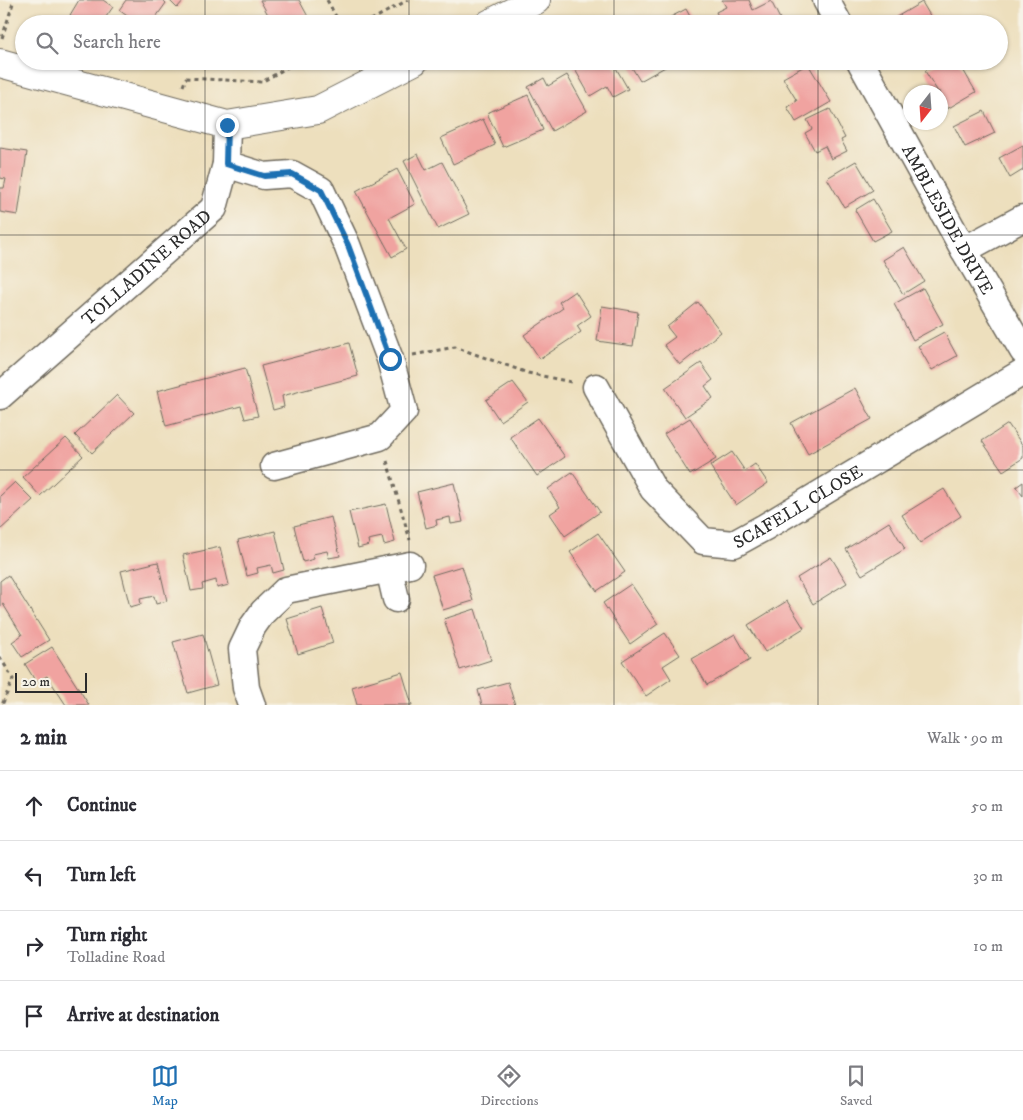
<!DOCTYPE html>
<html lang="en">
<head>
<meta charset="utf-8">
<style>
  body { margin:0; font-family:"IM FELL DW Pica",serif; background:#f2f2f3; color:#2b2b33 }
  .compass { position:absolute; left:903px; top:85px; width:45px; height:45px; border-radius:50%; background:#fff; box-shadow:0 1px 4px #0004; rotate:197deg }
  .scale { position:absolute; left:15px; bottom:12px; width:72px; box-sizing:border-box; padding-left:5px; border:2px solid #2b2b2b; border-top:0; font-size:14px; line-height:18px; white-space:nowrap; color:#2b2b2b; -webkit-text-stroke:4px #f7f3e8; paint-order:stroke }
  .stop { position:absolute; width:15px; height:15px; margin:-11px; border:4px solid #1f6fb2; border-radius:50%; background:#fff }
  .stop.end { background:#1f6fb2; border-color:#fff; box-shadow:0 1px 5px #0008 }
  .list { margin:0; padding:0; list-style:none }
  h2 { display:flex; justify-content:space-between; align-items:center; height:65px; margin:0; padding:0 20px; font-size:21px }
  h2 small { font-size:16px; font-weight:400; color:#7c7c81 }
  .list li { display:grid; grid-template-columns:32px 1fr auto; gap:15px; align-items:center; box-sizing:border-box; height:70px; padding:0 20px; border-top:1px solid #e1e1e2 }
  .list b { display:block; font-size:19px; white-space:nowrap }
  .list p { margin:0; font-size:16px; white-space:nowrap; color:#7c7c81 }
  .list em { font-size:16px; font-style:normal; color:#7c7c81 }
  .icon { flex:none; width:28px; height:28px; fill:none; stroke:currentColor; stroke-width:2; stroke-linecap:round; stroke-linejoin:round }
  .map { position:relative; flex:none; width:1023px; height:705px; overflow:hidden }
  .search { position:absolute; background:#fff; box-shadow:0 1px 4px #0004; left:15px; right:15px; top:15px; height:55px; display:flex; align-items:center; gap:12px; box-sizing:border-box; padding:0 18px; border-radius:28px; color:#7c7c81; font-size:19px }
  .sheet { height:345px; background:#fff }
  nav { display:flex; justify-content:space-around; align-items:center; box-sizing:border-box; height:70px; border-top:1px solid #e1e1e2; background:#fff; font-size:14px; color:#7c7c81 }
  nav a { display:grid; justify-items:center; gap:2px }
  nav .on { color:#1f6fb2 }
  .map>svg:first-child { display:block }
</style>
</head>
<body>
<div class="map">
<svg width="1023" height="705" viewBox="0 0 1023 705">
  <rect width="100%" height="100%" fill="#f7f3e8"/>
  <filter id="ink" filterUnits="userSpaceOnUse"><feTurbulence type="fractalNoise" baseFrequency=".02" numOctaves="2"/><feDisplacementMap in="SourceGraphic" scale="10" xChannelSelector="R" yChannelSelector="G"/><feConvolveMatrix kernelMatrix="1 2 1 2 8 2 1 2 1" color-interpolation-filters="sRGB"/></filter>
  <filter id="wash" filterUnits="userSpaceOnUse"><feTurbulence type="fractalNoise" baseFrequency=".0096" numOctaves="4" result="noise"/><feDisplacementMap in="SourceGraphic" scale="20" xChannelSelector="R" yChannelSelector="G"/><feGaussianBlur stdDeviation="1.12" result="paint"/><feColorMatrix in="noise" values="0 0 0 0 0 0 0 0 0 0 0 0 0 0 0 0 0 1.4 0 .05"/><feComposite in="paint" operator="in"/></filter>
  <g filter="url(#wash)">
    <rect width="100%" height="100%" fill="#eddfbd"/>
    <g id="blocks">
      <!-- building -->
      <g fill="#f0a3a0">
        <path d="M79,0H103L113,7L101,24H84L70,15Z"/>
        <path d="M126,0H163L166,3L151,24H138L119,10Z"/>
        <path d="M169,0H184L177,8Z"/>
        <path d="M260,0H299L312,24H273Z"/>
        <path d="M722,0H749L753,10L771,1L781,21L776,24H722L716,12L726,7Z"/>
        <path d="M922,2L935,24H896L893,19Z"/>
        <path d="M686,9L694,24H667L665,20Z"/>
        <path d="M713,19L716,24H705Z"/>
        <path d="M582,61H612L628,89L613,97L607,86L590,96L573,66Z"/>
        <path d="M628,61H676L640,81Z"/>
        <path d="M942,61H958L976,92L947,109L940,97V92H938L925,71Z"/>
        <path d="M808,64L831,102L796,122L787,107L797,101L783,78Z"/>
        <path d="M567,75L587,111L552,131L528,87L544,78L548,86Z"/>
        <path d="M528,95L543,130L503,147L487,113Z"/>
        <path d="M830,109L845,138L841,140L847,151L831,159L825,146L815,151L805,133L812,129L807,120Z"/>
        <path d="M984,111L995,133L965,147L954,126Z"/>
        <path d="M483,119L495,145L453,164L441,138Z"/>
        <path d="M1023,145V170L1010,178L999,158Z"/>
        <path d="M0,148L27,152L18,215L0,212V188H4L6,179L0,178Z"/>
        <path d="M418,154L426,170L442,162L469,214L438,229L404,161Z"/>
        <path d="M856,161L873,190L844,207L827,178Z"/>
        <path d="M397,169L415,204L389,218L406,249L392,257L356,191Z"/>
        <path d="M873,199L892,231L873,241L855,210Z"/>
        <path d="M904,247L924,281L903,294L883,260Z"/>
        <path d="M923,288L943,324L913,340L894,304Z"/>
        <path d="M575,291L591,316L577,326L581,332L540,359L524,335L563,308L559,302Z"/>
        <path d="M698,302L721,332L680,365L664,345L675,337L667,327Z"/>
        <path d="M602,306L638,312L633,346L597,341Z"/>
        <path d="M944,332L957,356L932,370L918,346Z"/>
        <path d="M349,343L358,376L282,396L284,407L273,410L261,366Z"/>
        <path d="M701,363L713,380L705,386L713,398L685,417L665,388Z"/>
        <path d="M245,368L258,416L245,419L241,406L166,426L157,391Z"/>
        <path d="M513,382L528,402L500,421L486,400Z"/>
        <path d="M855,388L872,419L808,454L791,423Z"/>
        <path d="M117,395L134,413L92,453L75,435Z"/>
        <path d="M538,418L565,457L537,476L510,437Z"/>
        <path d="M690,418L716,459L690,475L664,434Z"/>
        <path d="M1008,424L1023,446V458L1003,471L982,441Z"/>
        <path d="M66,438L83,456L40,496L23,477Z"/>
        <path d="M732,452L745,471L755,464L768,483L736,505L710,466Z"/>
        <path d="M572,472L600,512L565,536L550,514L560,507L548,489Z"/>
        <path d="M15,482L33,500L0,530V496Z"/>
        <path d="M1023,482V496L1016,487Z"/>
        <path d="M454,483L463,522L451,524L450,517L436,520L437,525L426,528L417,492Z"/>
        <path d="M944,489L961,516L920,543L902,515Z"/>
        <path d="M386,504L395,542L384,545L382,537L368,540L369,545L358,548L349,512Z"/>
        <path d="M331,517L340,556L329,558L327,551L313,554L314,559L303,562L294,526Z"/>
        <path d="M889,522L905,549L862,575L846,549Z"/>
        <path d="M275,531L284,570L273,573L271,565L257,568L258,573L247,576L238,540Z"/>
        <path d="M598,533L625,572L597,591L570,552Z"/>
        <path d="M220,547L229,585L217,588L216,580L202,584L203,589L191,591L183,555Z"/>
        <path d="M831,557L847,583L813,604L797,578Z"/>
        <path d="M158,562L167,601L156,604L154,596L140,599L141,604L130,607L121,571Z"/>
        <path d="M462,566L473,601L443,610L432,575Z"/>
        <path d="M8,575L49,640L22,657L12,642L22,635L3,604L0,606V581Z"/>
        <path d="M631,584L658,624L630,644L603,603Z"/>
        <path d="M787,601L804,628L765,652L748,625Z"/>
        <path d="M322,608L333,643L298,654L287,619Z"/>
        <path d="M475,609L491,660L460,670L444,619Z"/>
        <path d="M665,633L680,655L663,666L671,679L646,696L622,661Z"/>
        <path d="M203,634L217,685L188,693L173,642Z"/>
        <path d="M735,634L750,660L707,685L692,659Z"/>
        <path d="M52,647L73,680L89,705H66L47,676L36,682L25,664Z"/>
        <path d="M402,672L412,705H357L352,687Z"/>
        <path d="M508,682L515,705H482L478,690Z"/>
      </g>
    </g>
  </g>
  <g filter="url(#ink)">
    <use href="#blocks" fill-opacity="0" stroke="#6f6a5e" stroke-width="1"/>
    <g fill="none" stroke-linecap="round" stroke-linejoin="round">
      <defs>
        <g id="minor">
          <path d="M826,0L839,24"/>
          <path id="s1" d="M860,61L964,250L1023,351"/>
          <path d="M226,164L264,176L292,174L321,190L347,245L390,359L404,411L380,437L274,466"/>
          <path d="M964,250L1023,218"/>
          <path id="s2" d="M596,387L653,489L703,541L734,544L765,527L1023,372"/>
          <path id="s3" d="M0,396L214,208L226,164L227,125"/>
          <path d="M389,569L396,599"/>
          <path d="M252,705L246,688L242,649L253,626L263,612L286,590L410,565"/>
        </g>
        <g id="major">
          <path d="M489,24L536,0"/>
          <path d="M0,63L227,125L318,110L414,61"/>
        </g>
      </defs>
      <!-- minor casing -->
      <use href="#minor" stroke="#6f6a5e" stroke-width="29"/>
      <!-- major casing -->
      <use href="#major" stroke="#6f6a5e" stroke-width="30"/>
      <!-- path -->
      <g stroke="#6f6a5e" stroke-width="3" stroke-dasharray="4 4" stroke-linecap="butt">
        <path d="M327,0L340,24"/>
        <path d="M364,24L408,0"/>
        <path d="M2,38L14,0"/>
        <path d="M183,86L186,78L262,82L298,61"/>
        <path d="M413,355L455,347L528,373L571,382"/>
        <path d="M387,461L410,540"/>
        <path d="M0,657L13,679L2,705"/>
      </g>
      <!-- minor -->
      <use href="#minor" stroke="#fff" stroke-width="26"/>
      <!-- major -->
      <use href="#major" stroke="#fff" stroke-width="28"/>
    </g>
  </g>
  <g fill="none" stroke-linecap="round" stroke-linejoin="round" filter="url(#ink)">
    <!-- route -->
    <path stroke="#1f6fb2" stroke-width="6" d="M227,125L226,164L264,176L292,174L321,190L348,245L390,359"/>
  </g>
  <!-- grid -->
  <path fill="none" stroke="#2b2b2b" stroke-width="1" stroke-opacity="0.55" d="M205,0V24M409,0V24M614,0V24M818,0V24M205,61V705M409,61V705M614,61V705M818,61V705M0,235H1023M0,470H1023"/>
  <g text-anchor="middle" stroke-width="4.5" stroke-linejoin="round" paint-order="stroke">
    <!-- street labels -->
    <g font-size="18" fill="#2b2b2b" stroke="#f7f3e8">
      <text dy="6" stroke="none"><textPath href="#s1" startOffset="181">AMBLESIDE DRIVE</textPath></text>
      <text dy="6" stroke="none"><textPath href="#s3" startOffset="195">TOLLADINE ROAD</textPath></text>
      <text dy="6" stroke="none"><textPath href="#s2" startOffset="294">SCAFELL CLOSE</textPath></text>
    </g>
  </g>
</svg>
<svg class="compass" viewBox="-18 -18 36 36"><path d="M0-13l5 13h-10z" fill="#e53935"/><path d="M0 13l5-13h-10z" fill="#7c7c81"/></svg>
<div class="scale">20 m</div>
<div class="stop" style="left:390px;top:359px"></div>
<div class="stop end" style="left:227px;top:125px"></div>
<div class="search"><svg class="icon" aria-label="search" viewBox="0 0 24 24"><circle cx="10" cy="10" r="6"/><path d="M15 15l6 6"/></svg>Search here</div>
</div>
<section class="sheet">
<h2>2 min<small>Walk · 90 m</small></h2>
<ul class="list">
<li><svg class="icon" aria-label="ahead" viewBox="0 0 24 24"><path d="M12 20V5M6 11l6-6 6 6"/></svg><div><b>Continue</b></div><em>50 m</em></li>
<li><svg class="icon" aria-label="left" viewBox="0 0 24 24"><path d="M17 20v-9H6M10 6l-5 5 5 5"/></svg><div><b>Turn left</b></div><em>30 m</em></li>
<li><svg class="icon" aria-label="right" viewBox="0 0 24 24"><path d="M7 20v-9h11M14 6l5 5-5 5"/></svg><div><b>Turn right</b><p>Tolladine Road</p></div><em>10 m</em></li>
<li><svg class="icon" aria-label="arrive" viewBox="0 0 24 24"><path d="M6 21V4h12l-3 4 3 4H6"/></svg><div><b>Arrive at destination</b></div></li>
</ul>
</section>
<nav>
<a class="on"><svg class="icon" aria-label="map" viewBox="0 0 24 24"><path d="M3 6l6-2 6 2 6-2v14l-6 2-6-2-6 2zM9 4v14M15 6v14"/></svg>Map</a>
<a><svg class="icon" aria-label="directions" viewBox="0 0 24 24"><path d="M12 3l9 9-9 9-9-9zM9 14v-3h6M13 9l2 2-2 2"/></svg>Directions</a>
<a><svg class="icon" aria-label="saved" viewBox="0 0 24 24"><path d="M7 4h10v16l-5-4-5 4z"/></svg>Saved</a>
</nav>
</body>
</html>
